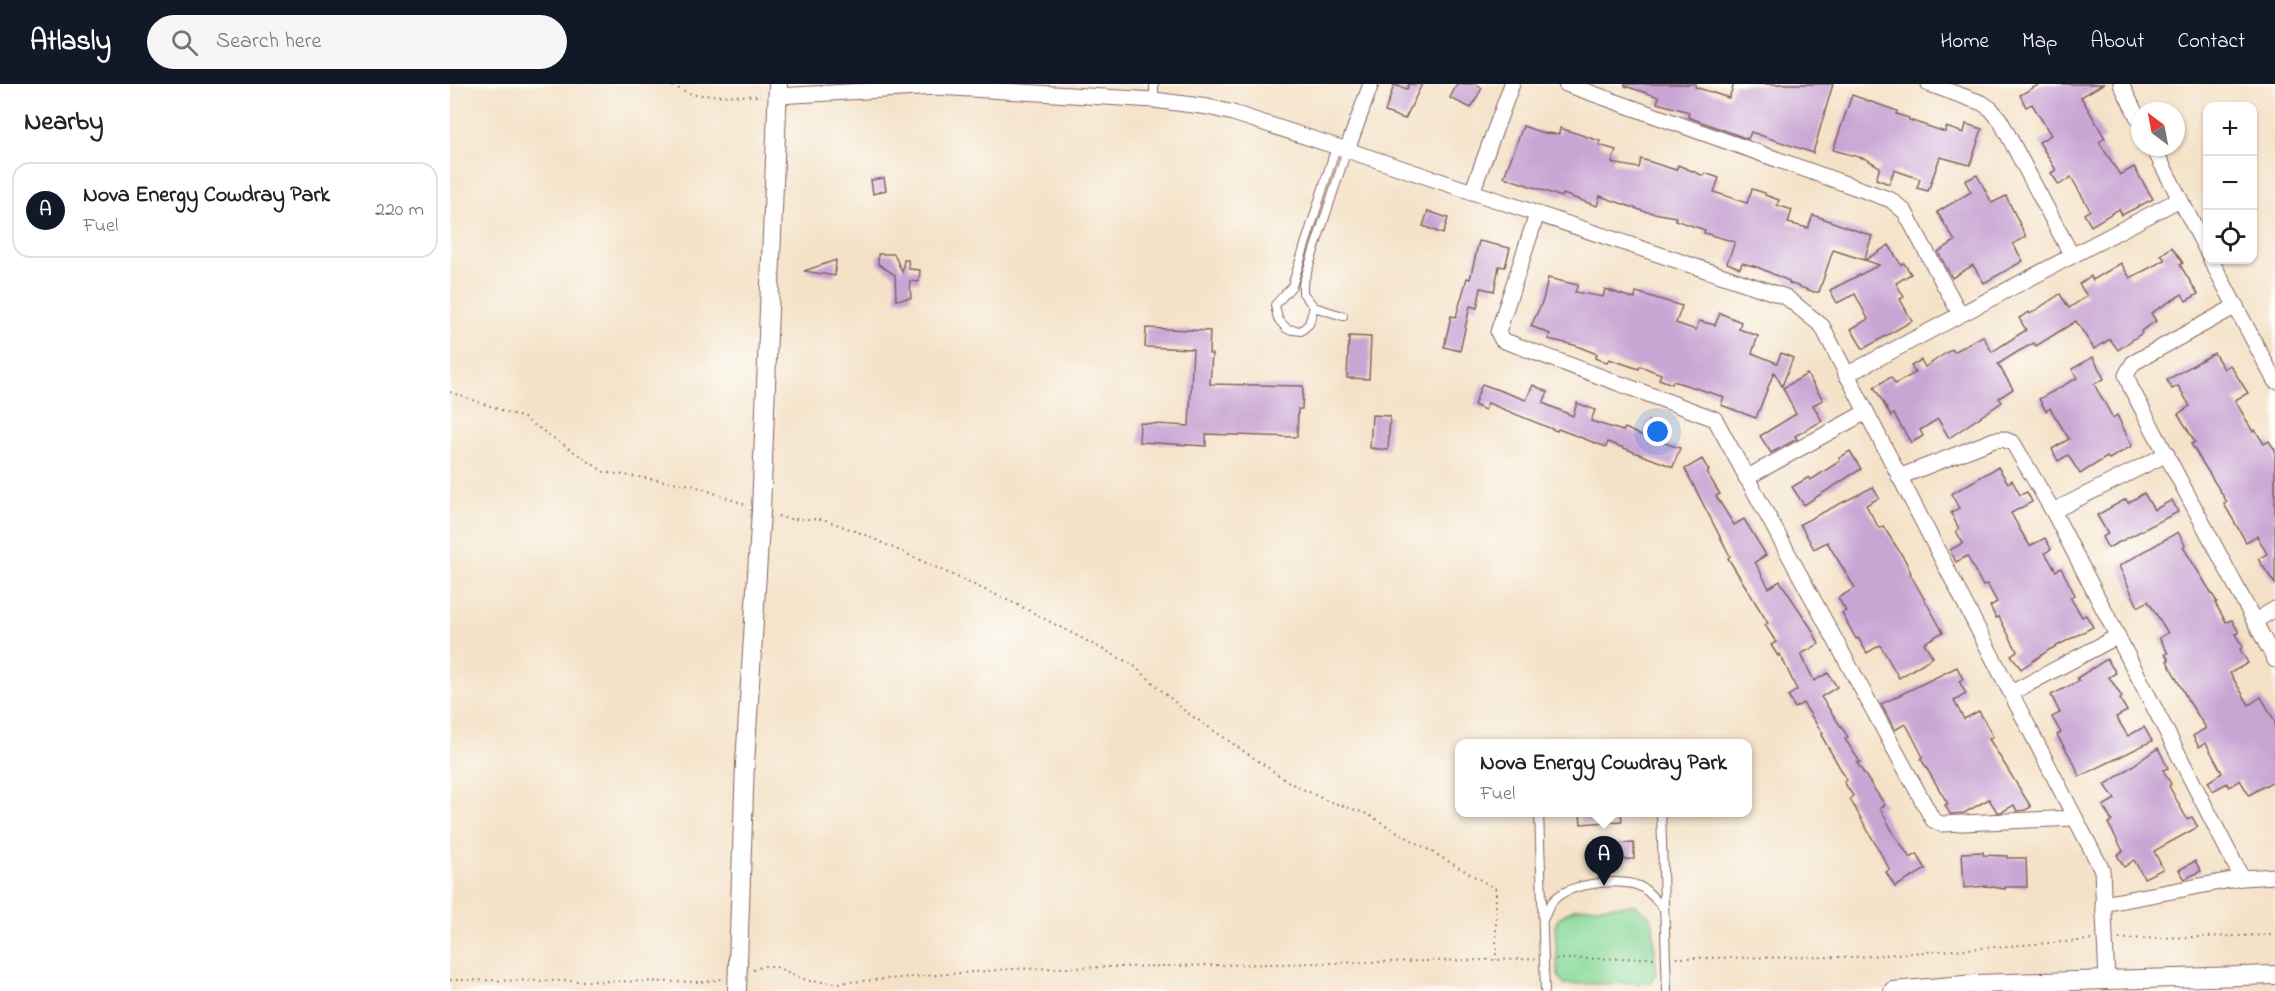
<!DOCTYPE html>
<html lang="en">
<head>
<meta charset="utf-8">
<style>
  body { margin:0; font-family:"Indie Flower",sans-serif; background:#f6f6f6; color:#202124 }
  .controls { position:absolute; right:18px; top:18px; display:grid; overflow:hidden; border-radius:12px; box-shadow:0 2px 4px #0004 }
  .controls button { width:54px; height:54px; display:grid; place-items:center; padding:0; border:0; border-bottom:2px solid #e0e0e0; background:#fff; color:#202124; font:30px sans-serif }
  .compass { position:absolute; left:1681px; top:18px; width:54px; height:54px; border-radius:50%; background:#fff; box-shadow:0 2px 4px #0004; rotate:328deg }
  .you { position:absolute; left:1208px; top:348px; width:21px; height:21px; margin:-15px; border:4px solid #fff; border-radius:50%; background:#1a73e8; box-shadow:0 0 0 9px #1a73e833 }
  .badge { display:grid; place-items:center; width:39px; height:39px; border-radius:50%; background:#111827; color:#fff; font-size:20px; font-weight:700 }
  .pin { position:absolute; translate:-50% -50px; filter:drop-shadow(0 2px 3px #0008) }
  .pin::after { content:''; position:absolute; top:32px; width:21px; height:18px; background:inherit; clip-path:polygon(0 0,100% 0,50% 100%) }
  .popup { position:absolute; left:1005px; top:655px; width:297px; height:78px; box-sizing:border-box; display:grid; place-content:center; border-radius:12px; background:#fff; filter:drop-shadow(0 2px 4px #0005); font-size:20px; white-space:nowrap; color:#757577 }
  .popup b { font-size:22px; color:#202124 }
  .popup::after { content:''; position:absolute; left:50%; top:100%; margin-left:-12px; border:12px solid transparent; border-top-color:#fff }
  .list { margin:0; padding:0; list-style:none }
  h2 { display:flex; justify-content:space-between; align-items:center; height:78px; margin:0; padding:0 24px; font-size:26px }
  h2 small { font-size:20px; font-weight:400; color:#757577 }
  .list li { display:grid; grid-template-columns:39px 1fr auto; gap:18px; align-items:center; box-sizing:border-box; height:96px; margin:0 12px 12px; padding:0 12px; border:2px solid #e0e0e0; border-radius:18px }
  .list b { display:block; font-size:22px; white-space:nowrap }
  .list p { margin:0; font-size:20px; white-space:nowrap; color:#757577 }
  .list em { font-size:20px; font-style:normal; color:#757577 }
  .icon { flex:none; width:33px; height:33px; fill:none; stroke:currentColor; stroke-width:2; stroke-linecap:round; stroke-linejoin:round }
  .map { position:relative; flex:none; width:1825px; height:907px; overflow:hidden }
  header { display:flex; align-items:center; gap:36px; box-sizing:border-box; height:84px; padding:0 30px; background:#111827; color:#fff }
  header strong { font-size:28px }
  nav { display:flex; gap:33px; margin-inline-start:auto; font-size:21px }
  .search { width:420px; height:54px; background:#f6f6f6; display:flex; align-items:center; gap:15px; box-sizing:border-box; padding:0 21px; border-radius:33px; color:#757577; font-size:22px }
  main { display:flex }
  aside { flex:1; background:#fff }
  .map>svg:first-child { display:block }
</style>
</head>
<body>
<header>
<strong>Atlasly</strong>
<div class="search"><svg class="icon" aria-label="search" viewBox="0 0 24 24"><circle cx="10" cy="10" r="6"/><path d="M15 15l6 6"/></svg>Search here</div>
<nav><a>Home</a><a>Map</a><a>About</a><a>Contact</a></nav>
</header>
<main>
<aside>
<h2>Nearby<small></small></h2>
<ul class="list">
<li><span class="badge">A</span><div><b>Nova Energy Cowdray Park</b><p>Fuel</p></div><em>220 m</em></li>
</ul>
</aside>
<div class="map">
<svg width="1825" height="907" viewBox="0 0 1825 907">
  <rect width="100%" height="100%" fill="#fdfcf7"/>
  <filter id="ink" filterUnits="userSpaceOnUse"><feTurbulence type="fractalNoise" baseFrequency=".0167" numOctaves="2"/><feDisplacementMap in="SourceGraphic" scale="12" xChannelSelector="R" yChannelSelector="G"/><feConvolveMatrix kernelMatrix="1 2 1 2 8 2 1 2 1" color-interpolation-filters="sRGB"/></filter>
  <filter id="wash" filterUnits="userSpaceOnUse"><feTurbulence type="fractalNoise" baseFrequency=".008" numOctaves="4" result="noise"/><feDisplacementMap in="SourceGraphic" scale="24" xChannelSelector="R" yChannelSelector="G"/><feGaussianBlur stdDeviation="1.35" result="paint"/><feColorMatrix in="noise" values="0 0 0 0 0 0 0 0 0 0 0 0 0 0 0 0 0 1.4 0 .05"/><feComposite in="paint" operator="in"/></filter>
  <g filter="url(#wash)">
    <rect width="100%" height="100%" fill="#f4e2c8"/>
    <!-- green -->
    <path fill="#88d999" stroke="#697c62" stroke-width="1.5" d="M1185,821L1199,831L1203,840L1206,889L1200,899L1114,900L1108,892L1105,842L1109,834L1125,824Z"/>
    <g id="blocks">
      <!-- building -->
      <g fill="#c9a5d4">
        <path d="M959,0H972L955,35L935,28L944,1L957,5Z"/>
        <path d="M1007,0H1025L1032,4L1021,24L1000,14Z"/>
        <path d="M1175,0H1246L1245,3L1279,14L1284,0H1383L1363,69L1301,48L1298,55L1238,33L1239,28L1207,19L1209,13L1175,2Z"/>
        <path d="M1590,0H1653L1631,13L1655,54L1649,58L1670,91L1684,83L1703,115L1672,131L1669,125L1641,142L1634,130L1640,126L1621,93L1609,101L1601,89L1606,86L1589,58L1601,51L1582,20L1576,23L1570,11Z"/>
        <path d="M1402,11L1447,27L1446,30L1459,34V36L1495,48L1496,43L1514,49L1516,40L1532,45L1520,81L1490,73L1478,107L1467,104L1470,95L1444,86L1439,100L1426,95L1430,83L1416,75L1383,66Z"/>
        <path d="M1073,42L1093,49L1109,50L1110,44L1150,57L1149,61L1166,66L1162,79L1189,84L1191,75L1226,86L1228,81L1254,92L1255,89L1269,94L1264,108L1297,119L1302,105L1315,109V111L1329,116L1327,121L1342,126L1338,139L1358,144L1363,131L1422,152L1414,176L1383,166L1369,208H1364L1339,199V197L1307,183L1292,179L1290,184L1277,179L1285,158L1254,149L1255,146L1225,136L1226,133L1193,127L1150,112L1147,122L1113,110L1112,113L1054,93Z"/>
        <path d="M1527,91L1542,119L1556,112L1576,153L1563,160L1573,177L1534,199L1523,181L1502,194L1488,168L1505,157L1487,128L1521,108L1515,97Z"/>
        <path d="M434,94L436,106L423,110L421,96Z"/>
        <path d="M978,127L998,134L993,150L973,142Z"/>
        <path d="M1029,157L1060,164L1055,183L1049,182L1044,207L1031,204L1027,224L1020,222L1010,267L994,263L1001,232L1006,233L1017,194L1020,195Z"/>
        <path d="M1439,161L1451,181L1454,179L1461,190L1446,199L1454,213L1450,215L1462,237L1413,265L1401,245L1418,235L1405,210L1387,219L1380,206L1429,181L1415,176Z"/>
        <path d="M1722,163L1733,179L1730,181L1748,210L1736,217L1732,210L1701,229L1706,237L1691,247L1692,249L1668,266L1660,255L1644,265L1626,237L1586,262L1584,259L1569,267L1548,280L1563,305L1549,314L1552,318L1499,354L1488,335L1470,346L1473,352L1461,359L1444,330L1441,332L1424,303L1441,293L1445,300L1465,289L1461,282L1471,276L1475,283L1502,265L1504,268L1533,252L1542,268L1576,246L1569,234L1579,228L1580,230L1610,210L1619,224L1637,212L1629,200L1641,192L1643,196L1671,179L1680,194L1715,176L1711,171Z"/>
        <path d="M428,170H444L452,188L454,176H458L459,185L470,186L469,198L460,197L461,214L446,216L445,191L428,180Z"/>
        <path d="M386,176L385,192L354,187Z"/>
        <path d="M1098,194L1128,201L1125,208L1153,213L1155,205L1185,215L1186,208L1232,222L1226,239L1246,246L1249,237L1265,241L1270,229L1291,238L1289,245L1308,252L1302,269L1327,279L1331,269L1343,274L1332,302L1324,288L1306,334L1271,321L1274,313L1223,297L1222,300L1209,295L1211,290L1190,282L1189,285L1159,275L1157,279L1145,274L1147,270L1124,261L1098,255L1100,250L1081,242L1093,216Z"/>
        <path d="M696,244L760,247L759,270H762L760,300L853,302L852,325H848L847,353L756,350V362L689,358L690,339L739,342L743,265L695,263Z"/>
        <path d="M899,252L921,253L919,295L897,294Z"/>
        <path d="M1764,269L1774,285L1780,281L1798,309L1785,316L1803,348L1805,346L1814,360L1819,357L1825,366V500L1808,475L1817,470L1807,452L1796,458L1774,420L1777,418L1741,360L1745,358L1728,330L1740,322L1728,302L1722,305L1717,296Z"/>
        <path d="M1643,273L1654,295L1644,300L1663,334L1667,331L1682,362L1659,375L1657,373L1630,390L1618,371L1608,377L1602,365L1619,355L1600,324L1596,327L1589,315L1627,294L1622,285Z"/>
        <path d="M1357,290L1373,316L1363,321L1372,337L1345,352L1347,355L1321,369L1310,352L1346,330L1333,304Z"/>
        <path d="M1032,300L1076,316L1083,301L1098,308L1093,319L1123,332L1127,319L1145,326L1141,337L1173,347L1175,344L1192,352L1198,337L1216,345L1211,358L1230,364L1223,383L1158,358L1156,363L1108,345L1107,347L1038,319L1035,326L1024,321Z"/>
        <path d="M922,331L940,332L938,366L920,364Z"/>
        <path d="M1400,367L1411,385L1354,421L1342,403L1359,393L1361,396L1390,377L1389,374Z"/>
        <path d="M1252,375L1259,387L1257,389L1270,410L1266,412L1284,441L1294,435L1316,471L1305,478L1319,504L1330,497L1361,544L1369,560L1351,570L1364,597L1378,589L1387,603L1371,613L1398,653L1395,655L1410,678L1407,679L1435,721L1430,724L1444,750L1460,774L1467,770L1476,785L1445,803L1436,788L1440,786L1400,715L1403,712L1394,698L1397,696L1371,651L1373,650L1353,619L1345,624L1338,612L1347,606L1330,570L1328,572L1321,561L1326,558L1315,541L1318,539L1278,474L1280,472L1235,385Z"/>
        <path d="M1548,383L1558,399L1562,396L1570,411L1577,408L1582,418L1561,429L1572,449L1580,462L1595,454L1601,465L1595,469L1606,487L1611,484L1625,511L1620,513L1632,533L1636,531L1643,543L1599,566L1571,585L1561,571L1567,567L1549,533L1546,534L1540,522L1547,518L1537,500L1533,502L1517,472L1506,478L1500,466L1513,459L1506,447L1509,445L1501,429L1509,424L1501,410Z"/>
        <path d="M1423,403L1429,414L1416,421L1429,444L1433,442L1455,476L1461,489L1460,490L1493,548L1474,559L1483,573L1449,594L1430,561L1417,569L1408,554L1406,555L1392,529L1396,527L1388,514L1405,504L1377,458L1364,465L1350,440Z"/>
        <path d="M1694,409L1704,426L1722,416L1728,428L1658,464L1652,453L1658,450L1647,431L1676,415L1678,419Z"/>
        <path d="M1728,448L1735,461L1733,463L1767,518L1765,519L1776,538L1782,536L1789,549L1785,550L1793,563L1790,565L1798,579L1780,589L1799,621L1811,613L1825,637V696L1799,711L1790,696L1779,703L1777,699L1763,707L1758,698L1772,689L1756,659L1749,663L1743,652L1756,644L1738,616L1717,577L1719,576L1715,570L1718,569L1709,554L1718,549L1698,517L1688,523L1669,482Z"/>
        <path d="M1657,575L1666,589L1659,593L1672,613L1670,615L1677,627L1666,633L1678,652L1694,643L1702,657L1629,693L1624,679L1607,651L1611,649L1602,633L1610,629L1601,611L1629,597L1627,594Z"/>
        <path d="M1507,583L1513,595L1509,597L1516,610L1504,617L1514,635L1529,627L1543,653L1539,655L1581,723L1575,726L1567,727L1564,721L1552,728H1547L1539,715L1514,729L1500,730L1495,721L1498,720L1471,675L1473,673L1457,642L1455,640L1445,646L1431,620Z"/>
        <path d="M1708,664L1718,684L1713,686L1721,700L1719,702L1737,735L1742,733L1748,743L1704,767L1713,785L1694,794L1684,776L1674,783L1667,771L1673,767L1658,739L1662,737L1653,722L1665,715L1655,701Z"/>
        <path d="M1130,729H1171L1172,737L1131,740Z"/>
        <path d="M1184,759V775L1157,776V760Z"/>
        <path d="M1533,768V771L1557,772V774H1576L1577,803H1555V805L1537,802L1514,804L1512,769Z"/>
        <path d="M1745,777L1751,787L1735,795L1729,786Z"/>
      </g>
    </g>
  </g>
  <g filter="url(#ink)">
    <use href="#blocks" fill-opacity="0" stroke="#866362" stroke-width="1.5"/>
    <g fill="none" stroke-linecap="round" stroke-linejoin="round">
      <defs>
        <g id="service">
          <path d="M704,16V0"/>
          <path d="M886,63L842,202L825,221L828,235L837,245L851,247L859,240L864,223L853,209V200L897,66"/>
          <path d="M864,223L893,232"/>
          <path d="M1089,728L1095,907"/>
          <path d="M1211,728L1217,907"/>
          <path d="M1094,834C1097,828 1099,821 1103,817C1118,799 1169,794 1189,802C1199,806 1207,818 1214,825"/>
        </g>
        <g id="minor">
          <path d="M1116,0L1441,116L1455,128L1510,230"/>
          <path d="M1479,0L1532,19L1541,25L1550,36L1622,172"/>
          <path d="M1671,0L1690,38"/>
          <path d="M327,12L486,3L704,16L758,23L783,29L897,66L1336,213L1372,242L1652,786L1657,897"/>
          <path d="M1703,63L1758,169"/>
          <path d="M897,66L921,0"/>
          <path d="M1022,108L1062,0"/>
          <path d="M1087,130L1048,248L1052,256L1265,335L1483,736L1491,740L1625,734"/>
          <path d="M1761,176L1825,297"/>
          <path d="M1786,222L1683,279L1676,291L1681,304L1825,576"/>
          <path d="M1396,291L1728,116"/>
          <path d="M1449,393L1544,356L1553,355L1563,359L1603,427L1792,794"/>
          <path d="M1296,394L1416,328"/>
          <path d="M1603,427L1717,370"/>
          <path d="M1805,537L1825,525"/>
          <path d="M1561,609L1668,552"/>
          <path d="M1653,820L1792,794L1825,792"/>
        </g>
        <g id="tertiary">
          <path d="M287,907L295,679L311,426L328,0"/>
          <path d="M1443,907L1526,900L1825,891"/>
        </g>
      </defs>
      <!-- service casing -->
      <use href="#service" stroke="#866362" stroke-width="10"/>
      <!-- minor casing -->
      <use href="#minor" stroke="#866362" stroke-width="17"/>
      <!-- tertiary casing -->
      <use href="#tertiary" stroke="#866362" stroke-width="20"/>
      <!-- path -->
      <g stroke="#866362" stroke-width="2" stroke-dasharray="1.5 4.5" stroke-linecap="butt">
        <path d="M217,0L244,11L311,12"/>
        <path d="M0,308L74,334L154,388L242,401L294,420"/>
        <path d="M328,432L337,435H373L413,450L570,522L637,557L683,581L735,627L842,700L878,717L915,729L1046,805V876"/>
        <path d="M1669,855L1825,851"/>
        <path d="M1226,874L1405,873L1642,856"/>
        <path d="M1106,875L1205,874"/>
        <path d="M303,886L313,882H324L358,897L387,899L561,885L1085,875"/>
        <path d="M0,896L256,898L271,895"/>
      </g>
      <!-- service -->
      <use href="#service" stroke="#fff" stroke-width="8"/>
      <!-- minor -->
      <use href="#minor" stroke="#fff" stroke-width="15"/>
      <!-- tertiary -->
      <use href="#tertiary" stroke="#fff" stroke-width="18"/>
    </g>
  </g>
</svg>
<div class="controls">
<button>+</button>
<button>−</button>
<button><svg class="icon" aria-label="locate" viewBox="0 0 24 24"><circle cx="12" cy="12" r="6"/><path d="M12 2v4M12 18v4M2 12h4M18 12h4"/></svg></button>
</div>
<svg class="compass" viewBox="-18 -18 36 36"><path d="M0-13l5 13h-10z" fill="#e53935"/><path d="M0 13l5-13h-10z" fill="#757577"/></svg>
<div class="you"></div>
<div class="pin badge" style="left:1154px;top:802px">A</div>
<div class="popup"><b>Nova Energy Cowdray Park</b>Fuel</div>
</div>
</main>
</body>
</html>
